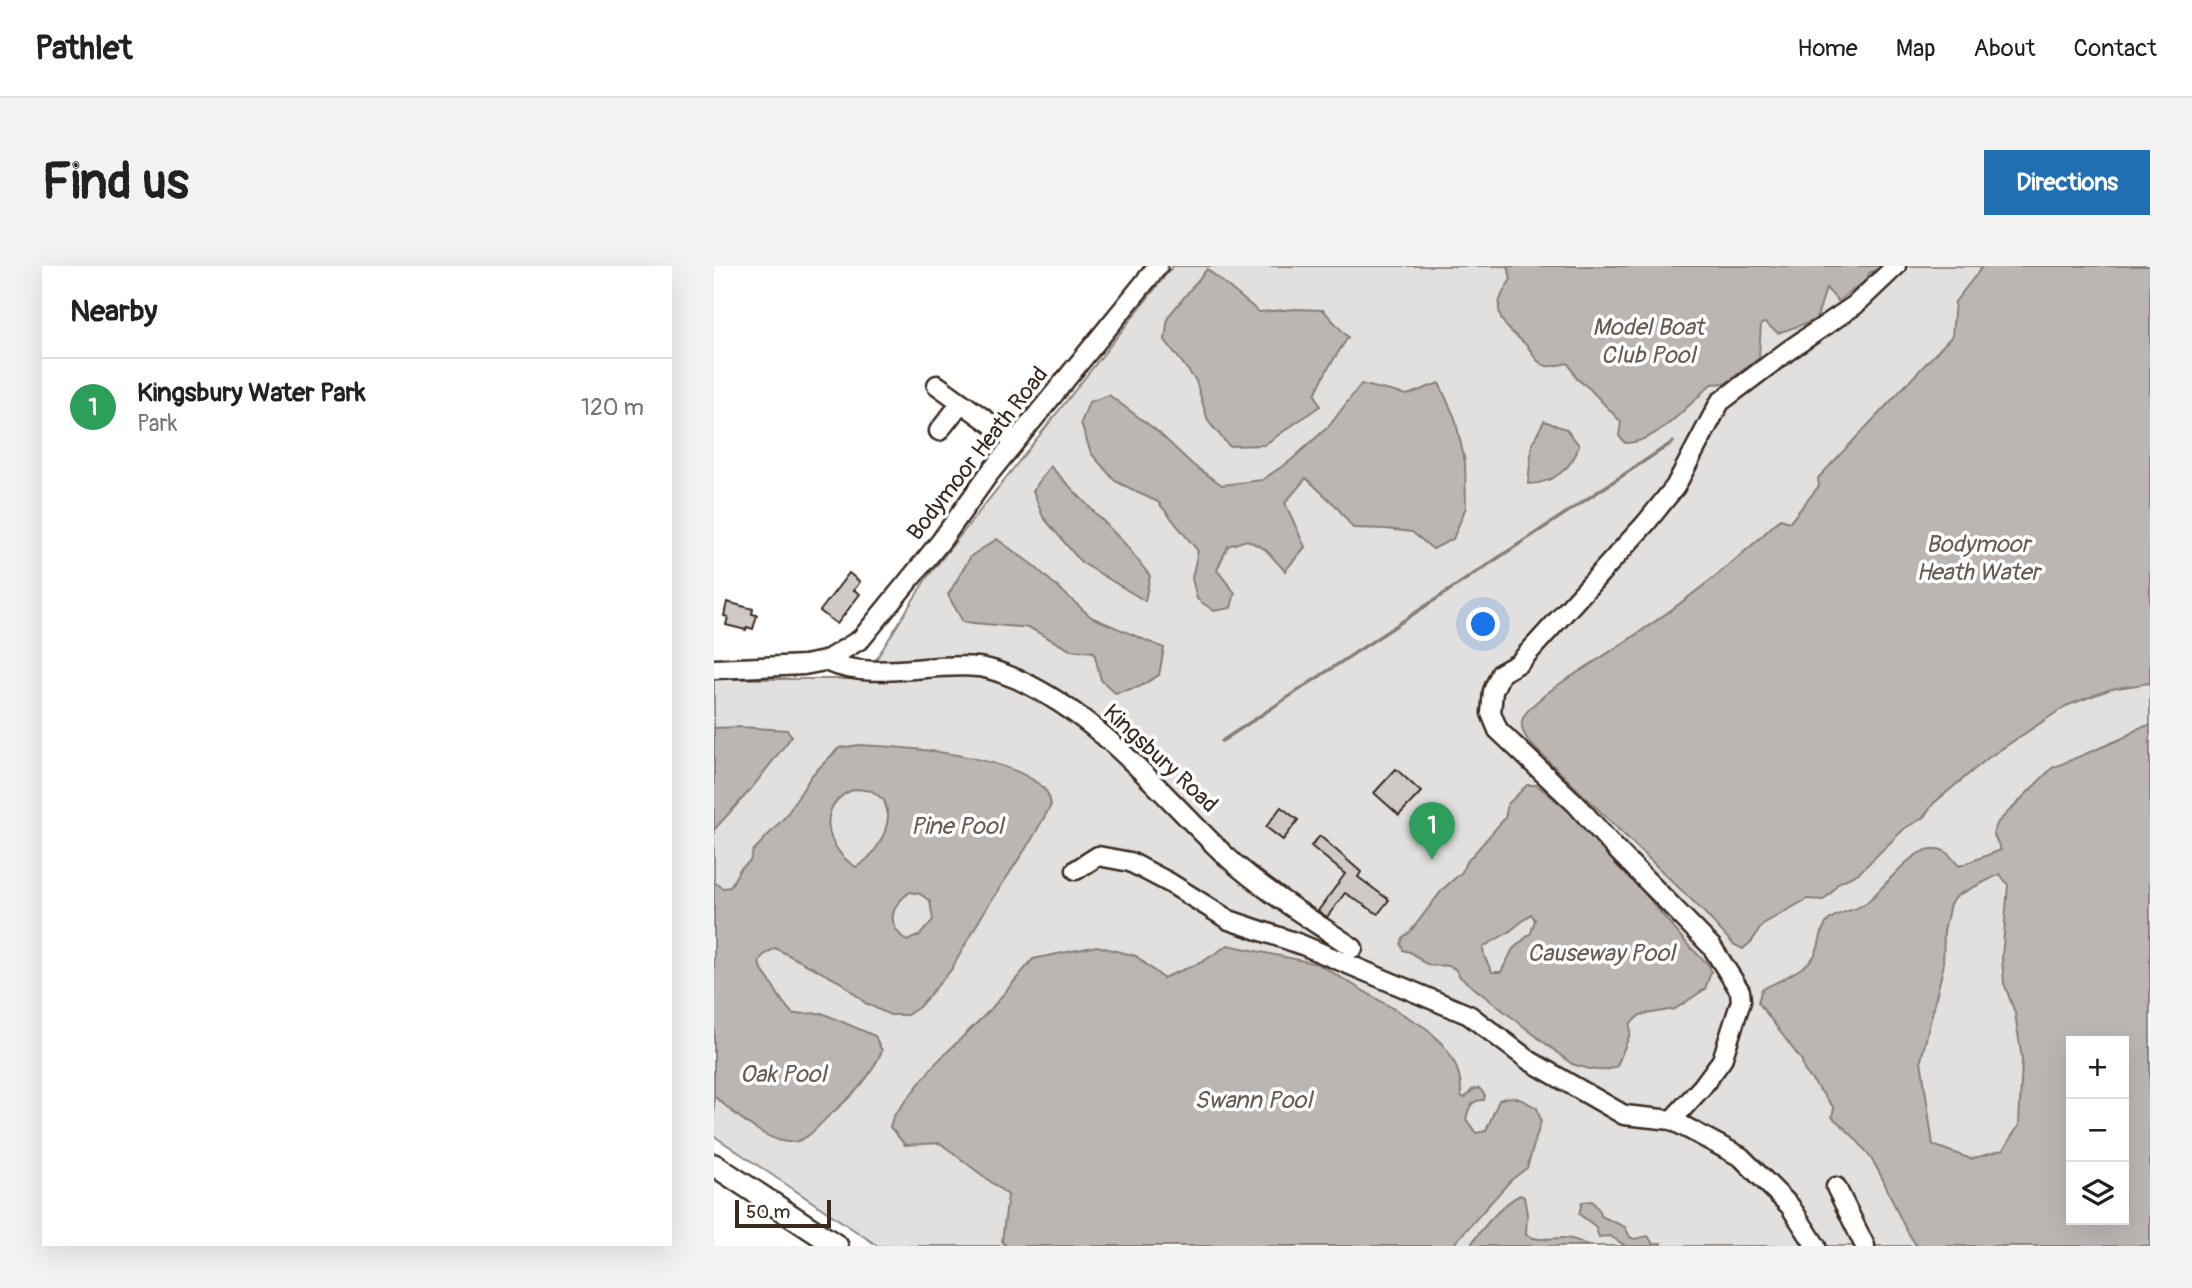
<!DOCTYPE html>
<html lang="en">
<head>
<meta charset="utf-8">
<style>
  body { margin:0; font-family:Pangolin,sans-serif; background:#f2f2f2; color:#202124 }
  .controls { position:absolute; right:21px; bottom:21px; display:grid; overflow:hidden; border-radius:0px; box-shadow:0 7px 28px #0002 }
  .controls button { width:63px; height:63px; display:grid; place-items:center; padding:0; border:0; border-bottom:2px solid #e0e0e0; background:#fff; color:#202124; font:35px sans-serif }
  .scale { position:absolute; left:21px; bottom:18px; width:96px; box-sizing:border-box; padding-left:7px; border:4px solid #3b2a1e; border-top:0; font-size:19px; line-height:24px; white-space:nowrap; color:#3b2a1e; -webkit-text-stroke:5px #fff; paint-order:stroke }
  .you { position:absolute; left:770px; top:359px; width:24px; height:24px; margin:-18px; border:5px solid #fff; border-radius:50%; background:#1a73e8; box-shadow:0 0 0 10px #1a73e833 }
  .badge { display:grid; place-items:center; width:46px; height:46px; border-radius:50%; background:#1f6fb2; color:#fff; font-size:23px; font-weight:700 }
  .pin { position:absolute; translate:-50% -58px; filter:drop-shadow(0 2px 4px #0008) }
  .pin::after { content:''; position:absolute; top:37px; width:24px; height:21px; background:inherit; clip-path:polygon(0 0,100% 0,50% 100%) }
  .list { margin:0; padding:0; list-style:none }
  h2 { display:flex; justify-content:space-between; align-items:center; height:91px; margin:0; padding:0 28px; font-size:30px }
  h2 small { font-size:23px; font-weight:400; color:#757577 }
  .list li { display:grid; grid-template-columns:46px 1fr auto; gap:21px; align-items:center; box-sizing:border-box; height:98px; padding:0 28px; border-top:2px solid #e0e0e0 }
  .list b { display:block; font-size:26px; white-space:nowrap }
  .list p { margin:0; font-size:23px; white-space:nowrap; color:#757577 }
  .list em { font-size:23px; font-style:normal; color:#757577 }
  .icon { flex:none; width:38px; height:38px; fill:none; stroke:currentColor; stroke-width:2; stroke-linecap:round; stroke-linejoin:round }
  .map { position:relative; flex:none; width:1436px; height:980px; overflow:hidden; border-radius:0px }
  header { display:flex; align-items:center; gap:42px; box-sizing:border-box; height:98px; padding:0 35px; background:#fff; border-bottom:2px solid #e0e0e0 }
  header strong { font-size:33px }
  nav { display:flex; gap:38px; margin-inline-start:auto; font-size:24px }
  .intro { display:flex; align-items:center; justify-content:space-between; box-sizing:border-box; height:168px; padding:0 42px }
  h1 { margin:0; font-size:49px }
  .button { padding:18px 32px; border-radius:0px; background:#1f6fb2; color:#fff; font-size:24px; font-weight:700 }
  main { display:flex; gap:42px; padding:0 42px }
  aside { flex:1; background:#fff; border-radius:0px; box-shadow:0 7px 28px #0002 }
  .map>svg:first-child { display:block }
</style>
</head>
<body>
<header>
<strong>Pathlet</strong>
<nav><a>Home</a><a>Map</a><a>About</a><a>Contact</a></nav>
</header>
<div class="intro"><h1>Find us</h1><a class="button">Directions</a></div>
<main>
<aside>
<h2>Nearby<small></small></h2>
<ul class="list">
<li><span class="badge" style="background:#2e9e5b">1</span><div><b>Kingsbury Water Park</b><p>Park</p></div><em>120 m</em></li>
</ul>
</aside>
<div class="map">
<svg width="1436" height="980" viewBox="0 0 1436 980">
  <rect width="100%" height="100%" fill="#fff"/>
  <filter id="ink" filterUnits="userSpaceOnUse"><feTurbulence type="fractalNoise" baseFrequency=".0143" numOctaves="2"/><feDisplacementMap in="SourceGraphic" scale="14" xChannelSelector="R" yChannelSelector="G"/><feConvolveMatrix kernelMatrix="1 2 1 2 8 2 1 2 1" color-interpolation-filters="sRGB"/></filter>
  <g filter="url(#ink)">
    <!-- green -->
    <path fill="#e2e0de" stroke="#8e857e" stroke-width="2" fill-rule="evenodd" d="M459,0H1436V980H164L0,870V413H150L212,313ZM1357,775H1410V954H1357Z"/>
    <!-- water -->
    <g fill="#bcb6b3" stroke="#887e77" stroke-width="2" fill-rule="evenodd">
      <path d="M794,0H1171L1155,7L1153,14L1124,35L1112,22L1102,54L1064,67L1051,57L1047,58L1045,92L1012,117L997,118C975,139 942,177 911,177L905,170L907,156L875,122L863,113L854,97C848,98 839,101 833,100C822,98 820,88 814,81C803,69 786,61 785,43C784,32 792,22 797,13Z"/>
      <path d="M1269,0H1436V417L1397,423L1352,440L1274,492L1220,537L1209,552L1191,562L1145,607L1124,617L1117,627L1109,634L1093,633L1049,658L1038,675L1029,683L1019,678L988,644L829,490C820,481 806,470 808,455C810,442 846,417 858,410C932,364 1004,314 1066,253L1076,256L1105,220L1104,212L1238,70L1241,36Z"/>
      <path d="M493,3L545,46L582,43L609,44L634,71L613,104L601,128L606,140L550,179L515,180L494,155L482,115L451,74L454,51Z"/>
      <path d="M725,117L741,152L751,196L752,241L739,273L719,283L698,266L672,263L639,262L622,240L592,212L571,237L591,281L571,305L551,283L533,274L514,280L503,304L521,327L517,342L500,345L483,333L478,312L484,285L444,236L401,215L377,187L367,157L375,136L395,129L443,165L479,199L508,219L548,214L576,195L615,160L647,118L693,129Z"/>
      <path d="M830,155L852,163L865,179C859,203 837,218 814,218L818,178Z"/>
      <path d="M336,200L411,278L436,310L431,335L367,296L329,251L319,225Z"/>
      <path d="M283,273L320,300L377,351L450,382L445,409L425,421L401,427L387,414L380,386L356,384L316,362L249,356L234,329L257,290Z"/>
      <path d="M1436,459V980H1203C1186,958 1178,930 1165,906C1153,883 1137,867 1118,851L1120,842L1090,804L1088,795L1044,736L1048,723C1060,718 1090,703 1098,693C1108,682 1104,664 1115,654C1124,646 1139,645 1149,639C1170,626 1201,571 1230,585C1235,587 1241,596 1245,600L1287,584L1279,567L1284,556L1338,502L1409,472L1425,462ZM1286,608L1294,619L1288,692L1290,717L1301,747L1308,793L1305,859L1289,884L1257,893L1219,879L1207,794L1229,702L1230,665L1236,638L1244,629ZM1357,775H1410V954H1357Z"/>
      <path d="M26,461L73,464L78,470L37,523L0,564V462Z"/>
      <path d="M145,479C192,481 299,489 331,524C335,528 336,533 337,539L318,573L270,646L237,704L205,741L193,749H176L151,737L128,717L61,682C34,696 48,702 59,720C65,731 70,739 79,748L108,747L161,770L168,785C154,815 142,826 117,848C107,856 97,871 84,875C59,883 17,845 0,830V616L9,622L16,621L26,603L36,595L39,585L72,550L98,509L125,482ZM142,523L158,525L170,534C171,539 174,545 174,550C173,570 158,593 142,601C111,583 100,536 142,523ZM196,626L206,628L216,635L219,654L206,669L193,675C172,659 175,641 196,626Z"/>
      <path d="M813,519H823L856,546L916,610L974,679L995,699L997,706L991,723L961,743L926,749L916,758V768L903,800C887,808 875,803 858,798L746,711C737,690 723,706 709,696C700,689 701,687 689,684L687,678L689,671L696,666L729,623L748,606L751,598L791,552L794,538ZM817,648L821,654L817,667L799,683L787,706H778L770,690L769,681L795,666Z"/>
      <path d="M514,679L604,698L712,762C733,780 749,802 747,830L751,832L758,824L765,822L771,829L770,834C757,834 755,841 752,853L762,867L772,865L785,834C801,827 809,835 823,842L827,855L813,902L797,914L738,980H292L288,975L294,929L226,877L191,879L176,861L179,851L220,799L277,743L319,693L383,680L422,690L449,712L488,696Z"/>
      <path d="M806,929L810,931L813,948L812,969C834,980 848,963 874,980H756C768,962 787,939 806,929Z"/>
      <path d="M878,935L886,945L887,950L911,961L916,971L920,973L934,970L939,978L947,977L946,980H912L896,970L885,971L881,960L865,948L868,936Z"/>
    </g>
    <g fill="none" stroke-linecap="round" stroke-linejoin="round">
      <!-- stream -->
      <path stroke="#887e77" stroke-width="3.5" d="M508,475L959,176"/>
    </g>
    <!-- building -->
    <g fill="#cfcac7" stroke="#3b2a1e" stroke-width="2">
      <path d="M135,307L146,316L140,324L146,328L123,358L106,345Z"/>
      <path d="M13,336L39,343L38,348L43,349L39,363L33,361L32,364L12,359L14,351L10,350Z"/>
      <path d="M682,503L707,526L685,549L660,527Z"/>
      <path d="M567,541L584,554L569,574L552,561Z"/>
      <path d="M606,570L647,606L644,611L675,634L664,648L631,627L613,651L604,645L631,608L597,580Z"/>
    </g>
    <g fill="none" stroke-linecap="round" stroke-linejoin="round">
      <defs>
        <g id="minor">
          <path d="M223,119L301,175"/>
          <path d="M225,165L247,137"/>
          <path d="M111,395C159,416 214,396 264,401C277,402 293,409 305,414C390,453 447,529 514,592C552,626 598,654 639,682"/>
          <path d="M0,403L90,399L111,395L147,373L227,275L274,209L444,0"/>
          <path d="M362,604L384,590L416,596L456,617L515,654L586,678L755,749L816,795L910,849L958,854L1027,891L1076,940L1102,980"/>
          <path d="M958,854L988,821L1008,794L1027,735L1026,725L998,681L899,580L862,538L784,464L777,447L779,425L787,407L805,397L932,257L961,221L1006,136L1075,84L1141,39L1182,0"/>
          <path d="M1122,921L1151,980"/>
        </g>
        <path id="major" d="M0,899L123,980"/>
      </defs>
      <!-- minor casing -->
      <use href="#minor" stroke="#3b2a1e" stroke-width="23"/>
      <!-- major casing -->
      <use href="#major" stroke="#3b2a1e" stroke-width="26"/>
      <!-- minor -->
      <use href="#minor" stroke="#fff" stroke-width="18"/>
      <!-- major -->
      <use href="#major" stroke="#fff" stroke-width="21"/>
    </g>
  </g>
  <g text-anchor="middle" stroke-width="7" stroke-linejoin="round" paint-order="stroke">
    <!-- street labels -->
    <g font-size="23" fill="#3b2a1e" stroke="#fff">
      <text transform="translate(263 187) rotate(-52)" y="8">Bodymoor Heath Road</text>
      <text transform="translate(447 492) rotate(43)" y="8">Kingsbury Road</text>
    </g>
    <!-- water labels -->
    <g font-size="24" font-style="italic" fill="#685b52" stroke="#fff">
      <text x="934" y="69">Model Boat<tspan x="934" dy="28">Club Pool</tspan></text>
      <text x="1264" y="286">Bodymoor<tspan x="1264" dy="28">Heath Water</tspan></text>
      <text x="243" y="568">Pine Pool</text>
      <text x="887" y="695">Causeway Pool</text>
      <text x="69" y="816">Oak Pool</text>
      <text x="539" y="842">Swann Pool</text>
    </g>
  </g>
</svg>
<div class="controls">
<button>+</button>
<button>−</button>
<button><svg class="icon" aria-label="layers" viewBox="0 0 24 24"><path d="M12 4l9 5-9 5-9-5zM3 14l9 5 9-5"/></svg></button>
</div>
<div class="scale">50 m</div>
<div class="you"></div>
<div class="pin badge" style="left:718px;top:594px;background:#2e9e5b">1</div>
</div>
</main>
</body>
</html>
